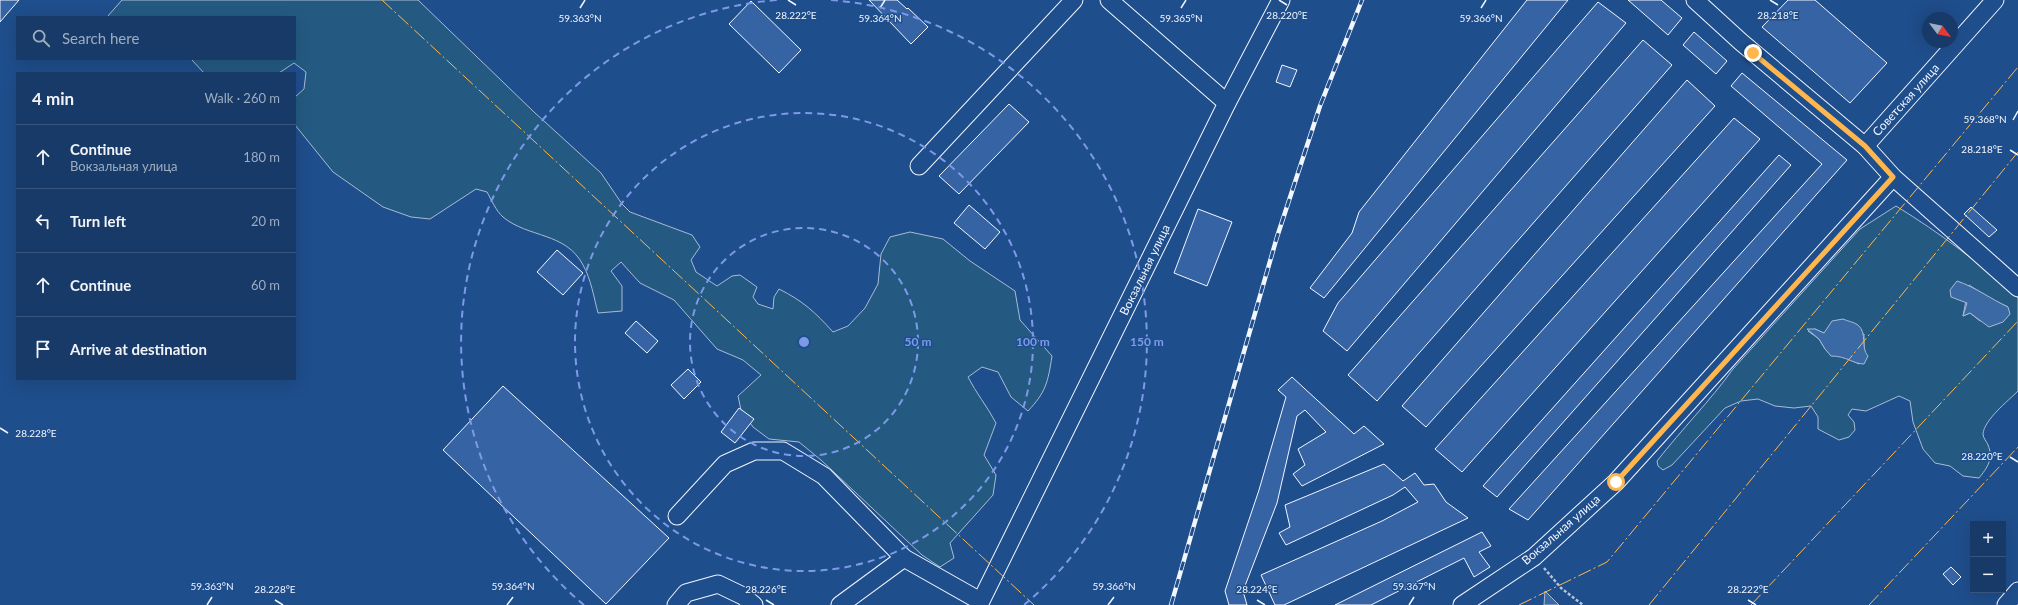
<!DOCTYPE html>
<html lang="en">
<head>
<meta charset="utf-8">
<style>
  body { margin:0; font-family:Lato,sans-serif; background:#20416f; color:#f1f3f6 }
  .controls { position:absolute; right:12px; bottom:12px; display:grid; overflow:hidden; border-radius:0px; box-shadow:0 4px 16px #0002 }
  .controls button { width:36px; height:36px; display:grid; place-items:center; padding:0; border:0; border-bottom:1px solid #36547d; background:#173a69; color:#f1f3f6; font:20px sans-serif }
  .compass { position:absolute; left:1922px; top:12px; width:36px; height:36px; border-radius:50%; background:#173a69; box-shadow:0 4px 16px #0002; rotate:122deg }
  .stop { position:absolute; width:12px; height:12px; margin:-9px; border:3px solid #ffb74d; border-radius:50%; background:#fff }
  .stop.end { background:#ffb74d; border-color:#fff; box-shadow:0 1px 4px #0008 }
  .list { margin:0; padding:0; list-style:none }
  h2 { display:flex; justify-content:space-between; align-items:center; height:52px; margin:0; padding:0 16px; font-size:17px }
  h2 small { font-size:13px; font-weight:400; color:#9eadc0 }
  .list li { display:grid; grid-template-columns:26px 1fr auto; gap:12px; align-items:center; box-sizing:border-box; height:64px; padding:0 16px; border-top:1px solid #36547d }
  .list b { display:block; font-size:15px; white-space:nowrap }
  .list p { margin:0; font-size:13px; white-space:nowrap; color:#9eadc0 }
  .list em { font-size:13px; font-style:normal; color:#9eadc0 }
  .icon { flex:none; width:22px; height:22px; fill:none; stroke:currentColor; stroke-width:2; stroke-linecap:round; stroke-linejoin:round }
  .map { position:relative; flex:none; width:2018px; height:605px; overflow:hidden }
  .search { position:absolute; background:#173a69; box-shadow:0 4px 16px #0002; left:16px; top:16px; width:280px; height:44px; display:flex; align-items:center; gap:10px; box-sizing:border-box; padding:0 14px; border-radius:0px; color:#9eadc0; font-size:15px }
  .panel { position:absolute; background:#173a69; box-shadow:0 4px 16px #0002; left:16px; top:72px; width:280px; height:308px; border-radius:0px }
  .map>svg:first-child { display:block }
</style>
</head>
<body>
<div class="map">
<svg width="2018" height="605" viewBox="0 0 2018 605">
  <rect width="100%" height="100%" fill="#1f4e8c"/>
  <!-- green -->
  <g fill="#245a82" stroke="#a8bbd7" fill-rule="evenodd">
    <path d="M122,0H418L534,112L601,173L622,204L630,212L692,235L700,247L691,260L696,272L717,286L732,276L740,275L757,287L753,297L758,304L773,309L774,297L779,289C803,301 815,312 833,332L848,326L865,308L878,284L881,254L890,237L910,232L943,239L970,261L1015,291L1020,320L1052,356C1048,382 1046,392 1028,411L1011,397L998,372L982,367L968,377C976,393 987,406 996,423L984,455L996,475L993,495L950,543L954,558L940,567L922,555L821,460L799,442L769,439L753,427L741,410L738,396L761,375L743,360L717,349L674,300L640,283L621,262L611,271L622,286V311L598,313C594,298 591,279 583,265C566,232 528,238 503,217C496,211 491,199 487,192L476,189L430,219L411,217L383,207L333,172L295,125V97L304,89L306,72L294,63L279,73H204L191,59H295V17H107Z"/>
    <path d="M1896,206C1940,233 1980,263 2018,298V391C2008,401 1984,420 1983,434C1983,438 1987,442 1988,445C1994,459 1987,468 1979,478L1963,476L1950,466L1935,463L1923,449L1913,422L1910,401L1899,396L1866,411L1852,409L1848,415L1854,422L1855,430L1849,437L1839,440L1818,429V417L1811,406L1794,408L1775,406L1758,399L1741,401L1725,408L1672,465L1663,470L1658,466L1657,461C1682,429 1710,401 1733,369L1860,229ZM1969,285L1991,299L2008,307L1980,321L1970,313L1963,316ZM1815,329L1824,333L1864,334V351L1859,364L1843,356L1831,355L1825,349L1819,339L1808,331Z"/>
  </g>
  <!-- water -->
  <g fill="#3b69a3" stroke="#a8bbd7">
    <path d="M1957,281C1975,287 1991,299 2008,307L2010,314L2003,322L1989,327L1970,313L1963,316L1967,303L1951,297L1950,290Z"/>
    <path d="M1843,319C1847,321 1854,322 1858,325C1868,334 1860,347 1868,356L1864,364C1853,364 1847,356 1831,356L1825,349L1819,339L1807,329H1815L1824,333L1832,321Z"/>
    <path d="M1545,591L1559,605H1544Z"/>
  </g>
  <!-- building -->
  <g fill="#3563a3" stroke="#f2f6ff">
    <path d="M0,0H19L0,22Z"/>
    <path d="M869,0H897L907,9L908,8L928,27L911,44Z"/>
    <path d="M1527,0H1568L1324,298L1310,288L1352,233L1359,212Z"/>
    <path d="M1628,0H1661L1682,18L1668,35Z"/>
    <path d="M1788,0H1815L1887,63L1850,103L1762,27Z"/>
    <path d="M751,1L801,50L779,73L729,24Z"/>
    <path d="M1598,2L1626,23L1347,351L1323,331L1338,303Z"/>
    <path d="M1694,32L1727,61L1716,74L1683,45Z"/>
    <path d="M1643,40L1672,65L1377,401L1348,375Z"/>
    <path d="M1282,65L1297,70L1290,87L1276,82Z"/>
    <path d="M1742,73L1847,160L1528,520L1509,509L1822,164L1731,86Z"/>
    <path d="M1687,80L1715,106L1426,427L1402,406Z"/>
    <path d="M1009,104L1029,122L959,194L939,176Z"/>
    <path d="M1734,118L1760,139L1462,472L1435,449Z"/>
    <path d="M1779,155L1791,165L1497,497L1483,486Z"/>
    <path d="M969,205L1000,232L985,249L954,223Z"/>
    <path d="M1971,207L1997,230L1989,237L1964,214Z"/>
    <path d="M1198,209L1232,222L1207,286L1174,273Z"/>
    <path d="M557,250L583,273L563,295L537,272Z"/>
    <path d="M636,321L658,341L647,353L625,333Z"/>
    <path d="M688,369L701,382L684,399L671,385Z"/>
    <path d="M1292,377L1354,434L1364,426L1384,444L1302,486L1293,474L1305,465L1298,449L1326,432L1305,410L1297,416L1277,503L1243,591L1247,605H1229L1225,591L1259,490L1286,397L1278,390Z"/>
    <path d="M503,386L669,538L606,604L443,450Z"/>
    <path d="M739,408L754,419L735,443L721,432Z"/>
    <path d="M1384,464L1403,481L1415,473L1424,485L1434,484L1446,502L1468,518L1284,605H1275L1261,575L1382,521L1418,502L1405,487L1393,495L1286,545L1279,533L1290,527L1285,505Z"/>
    <path d="M1482,532L1491,546L1479,552L1490,567L1474,577L1464,558L1371,605H1335Z"/>
    <path d="M1951,567L1961,577L1953,585L1943,574Z"/>
  </g>
  <g fill="none" stroke-linecap="round" stroke-linejoin="round">
    <defs>
      <g id="minor">
        <path d="M1109,0L1227,103"/>
        <path d="M1695,0L1741,42L1865,146L1893,177L2018,288"/>
        <path d="M1865,146L1995,0"/>
        <path d="M919,166L1074,0"/>
        <path d="M677,516L725,464L754,451H783L824,476L904,558L980,601"/>
        <path d="M676,605L686,593L718,584L743,596L754,605"/>
        <path d="M840,605L904,558"/>
        <path d="M979,605L1227,103L1281,0"/>
        <path d="M1462,605L1534,557L1616,482L1893,177"/>
        <path d="M2006,605L2018,591"/>
      </g>
    </defs>
    <!-- minor casing -->
    <use href="#minor" stroke="#f2f6ff" stroke-width="19"/>
    <!-- path -->
    <path stroke="#b3c4dc" stroke-width="2.5" stroke-dasharray="3 2" stroke-linecap="butt" d="M1544,568L1561,588L1583,605"/>
    <!-- minor -->
    <use href="#minor" stroke="#1f4e8c" stroke-width="17"/>
    <defs>
      <path id="rail" d="M1171,605L1277,237L1320,106L1362,0"/>
    </defs>
    <!-- rail casing -->
    <use href="#rail" stroke="#f2f6ff" stroke-width="4.5"/>
    <!-- rail -->
    <use href="#rail" stroke="#1f4e8c" stroke-width="3" stroke-dasharray="9" stroke-linecap="butt"/>
    <!-- power -->
    <g stroke="#ffb74d" stroke-width="1" stroke-dasharray="14 3 2 3" stroke-linecap="butt">
      <path d="M382,0L1034,605"/>
      <path d="M1519,605L1607,562L2018,67"/>
      <path d="M1649,605L2018,152"/>
      <path d="M1751,605L2018,321"/>
      <path d="M1869,605L2018,447"/>
    </g>
  </g>
  <g fill="none" stroke-linecap="round" stroke-linejoin="round">
    <!-- route -->
    <path stroke="#ffb74d" stroke-width="5" d="M1616,482L1893,177L1865,146L1753,53"/>
  </g>
  <!-- ticks -->
  <path fill="none" stroke="#f2f6ff" stroke-width="1.5" d="M788,0L796,5M1279,0L1287,5M1770,0L1778,5M580,8L585,0M880,8L885,0M1181,8L1186,0M1481,8L1486,0M2013,120L2018,111M2010,150L2018,155M0,428L8,433M2010,457L2018,462M275,600L283,605M766,600L774,605M1257,600L1265,605M1748,600L1756,605M207,605L212,597M507,605L513,597M1108,605L1114,597M1409,605L1414,597"/>
  <!-- distance rings -->
  <g fill="none" stroke="#7d9aea" stroke-width="2" stroke-dasharray="7 5">
    <circle cx="804" cy="342" r="114"/>
    <circle cx="804" cy="342" r="229"/>
    <path d="M584 605A343 343 0 0 1 777 0M831 0A343 343 0 0 1 1024 605"/>
  </g>
  <g text-anchor="middle" stroke-width="3" stroke-linejoin="round" paint-order="stroke">
    <!-- street labels -->
    <g font-size="12" fill="#f2f6ff" stroke="#1f4e8c">
      <text transform="translate(1906 100) rotate(-48)" y="4">Советская улица</text>
      <text transform="translate(1145 270) rotate(-64)" y="4">Вокзальная улица</text>
      <text transform="translate(1561 530) rotate(-41)" y="4">Вокзальная улица</text>
    </g>
  </g>
  <g font-size="10" text-anchor="middle" fill="#f2f6ff" stroke="#1f4e8c" stroke-width="3" stroke-linejoin="round" paint-order="stroke">
    <text x="1287" y="19">28.220°E</text>
    <text x="1778" y="19">28.218°E</text>
    <text x="796" y="19">28.222°E</text>
    <text x="580" y="22">59.363°N</text>
    <text x="880" y="22">59.364°N</text>
    <text x="1181" y="22">59.365°N</text>
    <text x="1481" y="22">59.366°N</text>
    <text x="1985" y="123">59.368°N</text>
    <text x="1982" y="153">28.218°E</text>
    <text x="36" y="437">28.228°E</text>
    <text x="1982" y="460">28.220°E</text>
    <text x="212" y="590">59.363°N</text>
    <text x="513" y="590">59.364°N</text>
    <text x="1114" y="590">59.366°N</text>
    <text x="1414" y="590">59.367°N</text>
    <text x="275" y="593">28.228°E</text>
    <text x="766" y="593">28.226°E</text>
    <text x="1257" y="593">28.224°E</text>
    <text x="1748" y="593">28.222°E</text>
  </g>
  <circle cx="804" cy="342" r="6" fill="#7d9aea" stroke="#1f4e8c" stroke-width="2"/>
  <g font-size="12" text-anchor="middle" font-weight="bold" fill="#7d9aea" stroke="#1f4e8c" stroke-width="3" stroke-linejoin="round" paint-order="stroke">
    <text x="918" y="346">50 m</text>
    <text x="1033" y="346">100 m</text>
    <text x="1147" y="346">150 m</text>
  </g>
</svg>
<div class="controls">
<button>+</button>
<button>−</button>
</div>
<svg class="compass" viewBox="-18 -18 36 36"><path d="M0-13l5 13h-10z" fill="#e53935"/><path d="M0 13l5-13h-10z" fill="#9eadc0"/></svg>
<div class="stop" style="left:1616px;top:482px"></div>
<div class="stop end" style="left:1753px;top:53px"></div>
<div class="search"><svg class="icon" aria-label="search" viewBox="0 0 24 24"><circle cx="10" cy="10" r="6"/><path d="M15 15l6 6"/></svg>Search here</div>
<section class="panel">
<h2>4 min<small>Walk · 260 m</small></h2>
<ul class="list">
<li><svg class="icon" aria-label="ahead" viewBox="0 0 24 24"><path d="M12 20V5M6 11l6-6 6 6"/></svg><div><b>Continue</b><p>Вокзальная улица</p></div><em>180 m</em></li>
<li><svg class="icon" aria-label="left" viewBox="0 0 24 24"><path d="M17 20v-9H6M10 6l-5 5 5 5"/></svg><div><b>Turn left</b></div><em>20 m</em></li>
<li><svg class="icon" aria-label="ahead" viewBox="0 0 24 24"><path d="M12 20V5M6 11l6-6 6 6"/></svg><div><b>Continue</b></div><em>60 m</em></li>
<li><svg class="icon" aria-label="arrive" viewBox="0 0 24 24"><path d="M6 21V4h12l-3 4 3 4H6"/></svg><div><b>Arrive at destination</b></div></li>
</ul>
</section>
</div>
</body>
</html>
